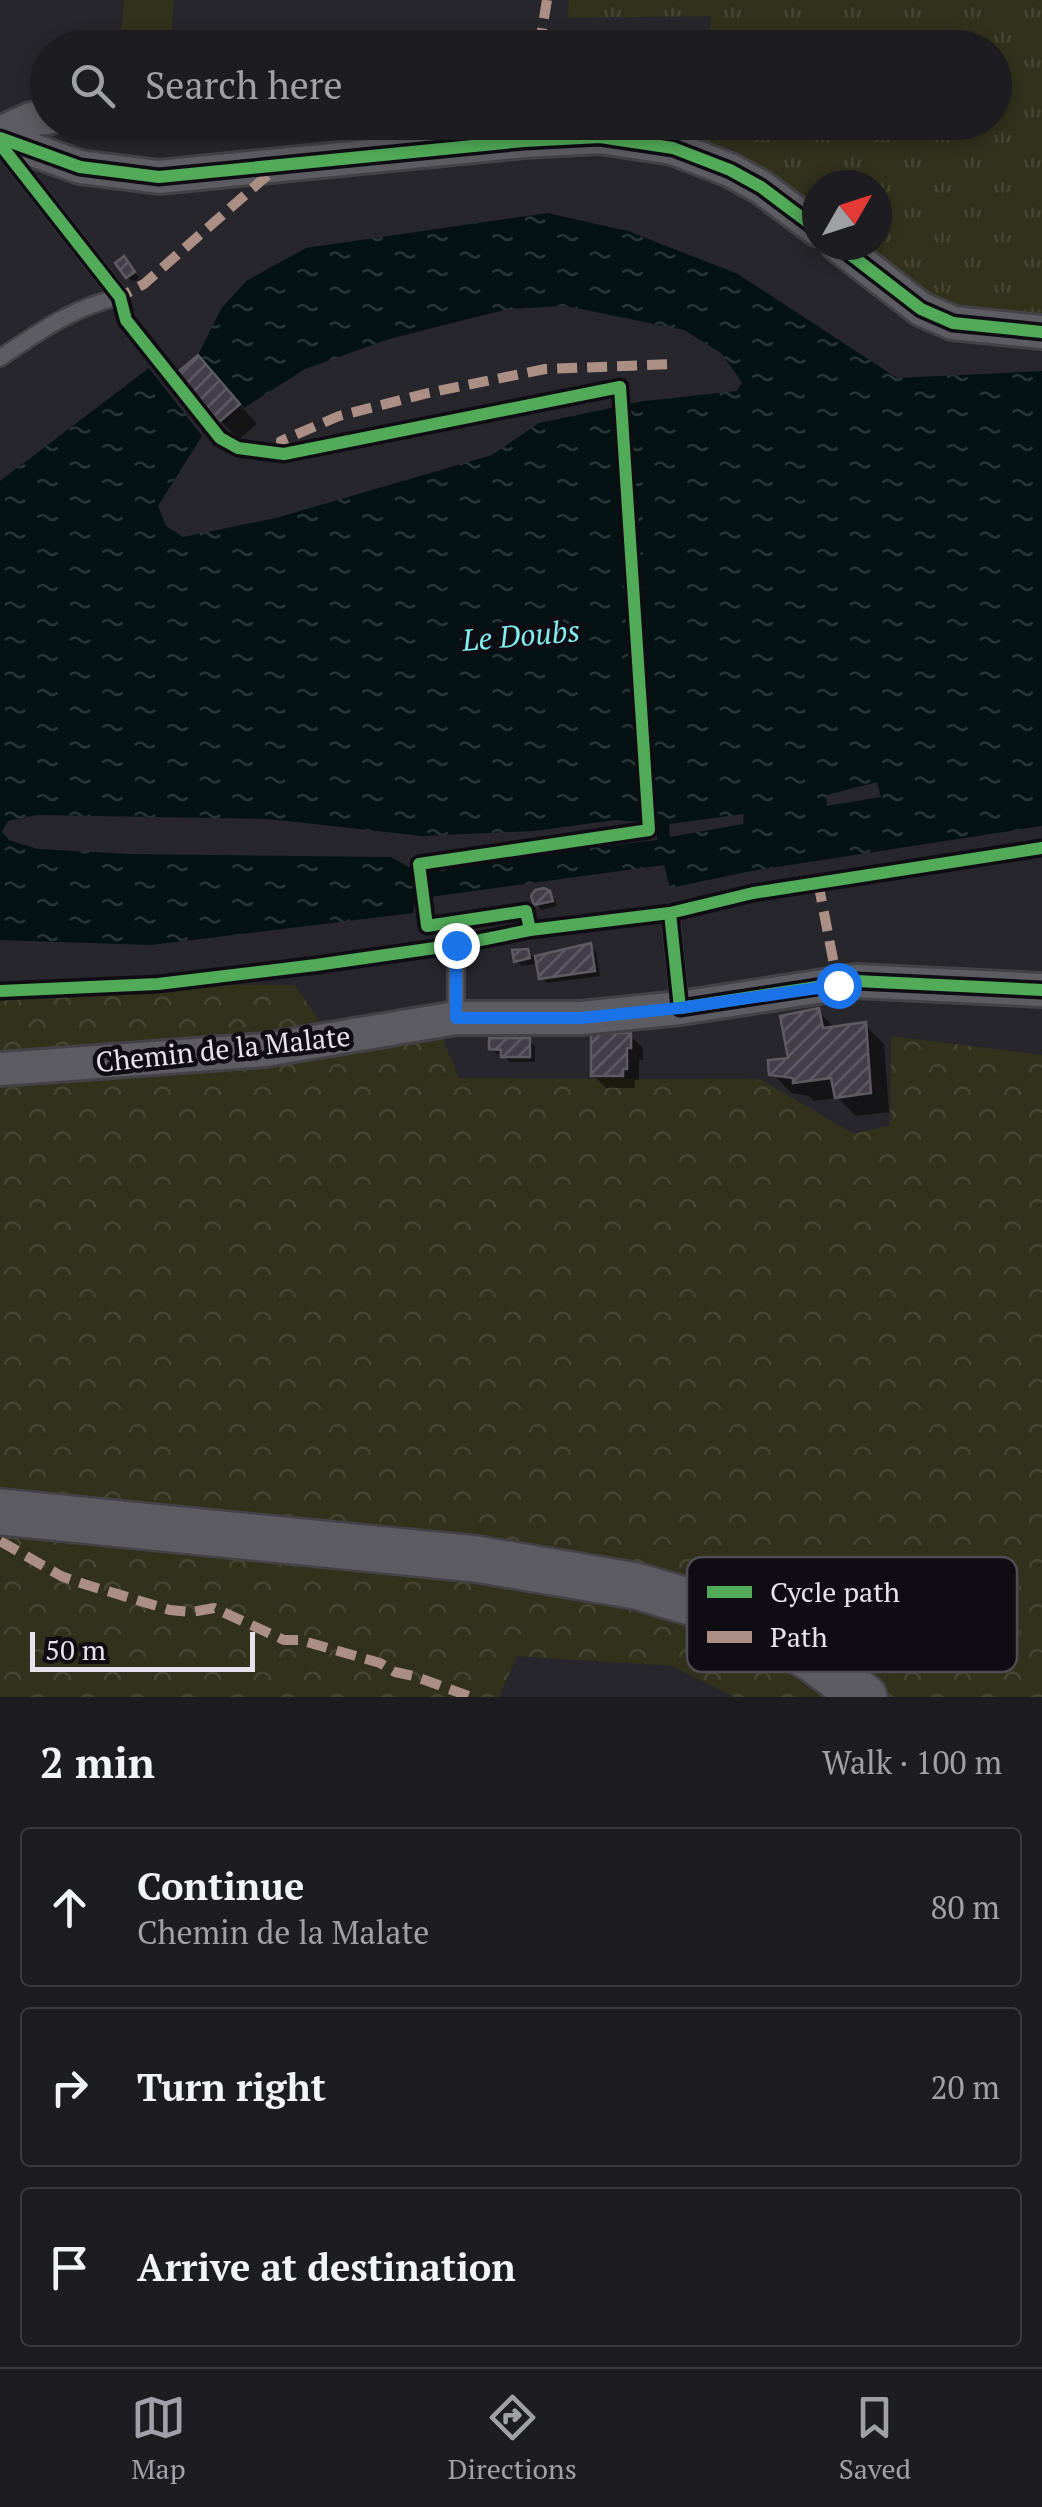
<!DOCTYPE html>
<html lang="en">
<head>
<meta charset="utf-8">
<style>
  body { margin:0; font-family:"PT Serif",serif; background:#2a292e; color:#f1f3f6 }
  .compass { position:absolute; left:802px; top:170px; width:90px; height:90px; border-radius:50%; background:#1d1c21; box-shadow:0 5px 15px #0003; rotate:51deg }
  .scale { position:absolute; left:30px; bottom:25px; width:225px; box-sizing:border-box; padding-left:10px; border:5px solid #e5e2eb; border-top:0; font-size:28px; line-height:35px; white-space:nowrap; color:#e5e2eb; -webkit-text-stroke:8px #0f0d13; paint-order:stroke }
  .stop { position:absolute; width:30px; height:30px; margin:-22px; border:8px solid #1a73e8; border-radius:50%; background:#fff }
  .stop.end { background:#1a73e8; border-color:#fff; box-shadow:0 2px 10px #0008 }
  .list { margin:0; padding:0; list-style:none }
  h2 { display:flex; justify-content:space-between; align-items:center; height:130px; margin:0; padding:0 40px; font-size:42px }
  h2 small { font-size:32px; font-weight:400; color:#a0a1a5 }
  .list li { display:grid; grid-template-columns:65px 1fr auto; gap:30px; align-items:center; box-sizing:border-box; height:160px; margin:0 20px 20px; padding:0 20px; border:2px solid #3b3a3f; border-radius:10px }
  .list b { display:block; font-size:38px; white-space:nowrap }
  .list p { margin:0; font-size:32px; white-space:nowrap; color:#a0a1a5 }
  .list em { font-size:32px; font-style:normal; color:#a0a1a5 }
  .icon { flex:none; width:55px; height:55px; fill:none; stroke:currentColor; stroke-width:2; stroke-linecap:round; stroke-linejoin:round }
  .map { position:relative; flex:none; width:1042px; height:1697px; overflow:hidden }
  .search { position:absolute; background:#1d1c21; box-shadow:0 5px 15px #0003; left:30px; right:30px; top:30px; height:110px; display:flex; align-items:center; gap:25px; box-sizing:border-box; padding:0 35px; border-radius:55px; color:#a0a1a5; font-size:38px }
  .sheet { height:670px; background:#1d1c21 }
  nav { display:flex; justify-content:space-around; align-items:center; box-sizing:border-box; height:140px; border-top:2px solid #3b3a3f; background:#1d1c21; font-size:28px; color:#a0a1a5 }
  nav a { display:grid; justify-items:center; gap:5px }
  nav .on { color:#a2a0a8 }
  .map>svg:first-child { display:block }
</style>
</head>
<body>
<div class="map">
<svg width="1042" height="1697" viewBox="0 0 1042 1697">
  <defs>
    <pattern id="forest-crowns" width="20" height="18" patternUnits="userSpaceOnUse" patternTransform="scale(2.5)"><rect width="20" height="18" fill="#31311c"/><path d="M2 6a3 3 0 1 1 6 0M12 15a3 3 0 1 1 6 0" fill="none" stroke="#454532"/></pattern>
    <pattern id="park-tufts" width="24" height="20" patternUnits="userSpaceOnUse" patternTransform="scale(2.5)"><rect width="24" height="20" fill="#31311c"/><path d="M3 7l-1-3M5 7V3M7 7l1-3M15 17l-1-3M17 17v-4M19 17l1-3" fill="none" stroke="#454532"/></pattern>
    <pattern id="water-ripples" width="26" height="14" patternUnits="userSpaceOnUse" patternTransform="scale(2.5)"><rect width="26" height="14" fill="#041213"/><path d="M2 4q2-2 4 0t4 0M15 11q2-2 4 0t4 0" fill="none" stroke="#283436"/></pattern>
    <pattern id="building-hatch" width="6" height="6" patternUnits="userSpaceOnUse" patternTransform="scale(2.5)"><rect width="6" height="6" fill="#433e49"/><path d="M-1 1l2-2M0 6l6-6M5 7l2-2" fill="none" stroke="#5e5a63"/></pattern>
  </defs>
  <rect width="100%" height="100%" fill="#27262c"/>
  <!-- forest -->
  <path fill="url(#forest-crowns)" d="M0,984L295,985L342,1054L443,1039L459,1078L760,1079L854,1134L890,1125L891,1036L1042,1055V1697H734L672,1666L517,1656L499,1697H0Z"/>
  <!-- park -->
  <path fill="url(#park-tufts)" d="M569,0H1042V319L964,311L930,295L866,245H877V185H817V208L772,173L732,149L665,132V122H994V48L708,47L711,16L568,18Z"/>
  <!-- pitch -->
  <path fill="#31311c" d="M124,0H174L170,47H120Z"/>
  <!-- water -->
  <path fill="url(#water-ripples)" fill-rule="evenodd" d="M547,213L628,231L738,274L897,378L1042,371V826L751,871L670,888L664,865L415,899L413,913L151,945L0,940V481L149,368L202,436L158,506L166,526L183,537L276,518L492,455L539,423L644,401L737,391L742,382L721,353L684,330L566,306L508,309L389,339L305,369L244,408L198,355L221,309L246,281L306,248ZM877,782L881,797L827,806V795ZM744,814L743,824L670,837L669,824ZM38,815L268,819L422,836L534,831L615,820L657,823V840L412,869L391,857L131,854L38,849L9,840L2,832L8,821Z"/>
  <!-- shadow -->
  <g fill="#0007">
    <path d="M130,265L139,278L133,282L128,277Z"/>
    <path d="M198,358L257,424L239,439L220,420Z"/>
    <path d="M549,893L555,899L557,906L542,910L536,904Z"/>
    <path d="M590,946L596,952L600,976L547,983L541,978L539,963L522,966L516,960L527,951L534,958Z"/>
    <path d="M818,1011L836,1029L865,1025L884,1044L889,1112L856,1116L838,1098L814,1101L809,1096L791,1093L772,1073L791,1060Z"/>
    <path d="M630,1036L643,1048V1060H639V1080H635V1088H606L593,1075Z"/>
    <path d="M529,1041L535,1046V1062H509L503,1054H497L491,1048Z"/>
  </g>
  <!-- building -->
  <g fill="url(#building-hatch)" stroke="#5d5b61" stroke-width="2.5">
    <path d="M124,256L135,272L126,278L115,263Z"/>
    <path d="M198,355L240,404L219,422L177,373Z"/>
    <path d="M544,888L550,891L553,901L534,905L531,896L535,890Z"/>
    <path d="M591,943L595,971L539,979L535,956Z"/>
    <path d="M528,949L530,958L514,962L512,950Z"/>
    <path d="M819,1008L823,1028L866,1022L871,1093L835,1098L831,1078L793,1083V1078L769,1075L768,1060L788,1058L780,1016Z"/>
    <path d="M591,1033H631V1048H627V1069H623V1076H591Z"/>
    <path d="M489,1038H530V1057H501V1050L489,1049Z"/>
  </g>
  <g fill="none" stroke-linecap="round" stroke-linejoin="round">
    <defs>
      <g id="service">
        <path d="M0,358C37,333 75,306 120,297L3,148"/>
        <path d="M670,913L680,1008"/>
        <path d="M456,945V1018"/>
      </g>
      <g id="minor">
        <path d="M0,133L31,119L48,118"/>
        <path d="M0,138L80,167L159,177L524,141L600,137L673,148L730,170L761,187L817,229"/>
        <path d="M838,245L921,309L953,323L1042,332"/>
        <path d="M0,1069L265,1050L456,1018H581L680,1008L856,981L1042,990"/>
      </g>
      <path id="secondary" d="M0,1512L476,1559L636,1586L731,1614L810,1657L864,1697"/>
    </defs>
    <!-- service casing -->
    <use href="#service" stroke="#434247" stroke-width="20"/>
    <!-- minor casing -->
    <use href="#minor" stroke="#434247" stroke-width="38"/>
    <!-- secondary casing -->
    <use href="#secondary" stroke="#434247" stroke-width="50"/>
    <!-- service -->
    <use href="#service" stroke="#5d5c62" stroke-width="15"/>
    <!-- minor -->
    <use href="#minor" stroke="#5d5c62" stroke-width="32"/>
    <!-- secondary -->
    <use href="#secondary" stroke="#5d5c62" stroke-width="45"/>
    <!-- quiet -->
    <g stroke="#ac8f84" stroke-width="10" stroke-dasharray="20 10" stroke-linecap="butt">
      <path d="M539,48L547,0"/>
      <path d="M122,305L120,297L144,284L278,166"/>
      <path d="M284,454L281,441L339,416L428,393L545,369L676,364"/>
      <path d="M818,882L838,985"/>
      <path d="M0,1541L61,1576L84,1584L170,1610L192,1612L214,1608L284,1640H300L380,1663L395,1672L414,1676L471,1697"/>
    </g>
    <defs>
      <g id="cycleway">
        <path d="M0,138L80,167L159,177L524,141L600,137L673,148L730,170L761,187L817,229"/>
        <path d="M0,144L120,297L126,320L220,438L238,448L284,454L620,387L649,830L419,864L427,926L526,911L530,930"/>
        <path d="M838,245L921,309L953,323L1042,332"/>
        <path d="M670,913L680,1008L856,981L1042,990"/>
        <path d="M0,991L158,984L316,965L456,945L530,930L670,913L753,893L1042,848"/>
      </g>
    </defs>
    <!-- cycleway casing -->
    <use href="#cycleway" stroke="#0f0d13" stroke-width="19"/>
    <!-- cycleway -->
    <use href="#cycleway" stroke="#51ab58" stroke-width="12"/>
  </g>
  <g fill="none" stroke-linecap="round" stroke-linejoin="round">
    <!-- route -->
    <path stroke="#1a73e8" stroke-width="12" d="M456,945V1018H581L680,1008L838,985"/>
  </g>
  <g text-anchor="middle" stroke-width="9" stroke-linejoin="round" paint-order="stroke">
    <!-- street labels -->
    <g font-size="28" fill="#e5e2eb" stroke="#0f0d13">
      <text transform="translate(223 1049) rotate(-6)" y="10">Chemin de la Malate</text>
    </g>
    <!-- water labels -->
    <g font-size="30" font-style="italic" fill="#82edee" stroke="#0f0d13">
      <text transform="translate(521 636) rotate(-5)" y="10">Le Doubs</text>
    </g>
  </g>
  <!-- legend -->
  <rect x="687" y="1557" width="330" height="115" rx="15" fill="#0f0d13" stroke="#4f4d54" stroke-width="2.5"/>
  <rect x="707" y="1586" width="45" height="12" fill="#51ab58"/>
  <rect x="707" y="1631" width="45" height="12" fill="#ac8f84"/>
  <g font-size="28" fill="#e5e2eb">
    <text x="770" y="1602">Cycle path</text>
    <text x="770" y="1647">Path</text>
  </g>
</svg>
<svg class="compass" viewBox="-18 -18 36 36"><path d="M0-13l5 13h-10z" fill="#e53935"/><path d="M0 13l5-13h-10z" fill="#a0a1a5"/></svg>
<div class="scale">50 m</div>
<div class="stop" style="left:838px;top:985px"></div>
<div class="stop end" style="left:456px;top:945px"></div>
<div class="search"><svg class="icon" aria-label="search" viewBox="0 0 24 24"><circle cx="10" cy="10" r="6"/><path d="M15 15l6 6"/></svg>Search here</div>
</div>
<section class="sheet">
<h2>2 min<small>Walk · 100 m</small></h2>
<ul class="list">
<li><svg class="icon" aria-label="ahead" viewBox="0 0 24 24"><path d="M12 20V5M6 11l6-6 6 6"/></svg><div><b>Continue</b><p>Chemin de la Malate</p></div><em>80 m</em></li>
<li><svg class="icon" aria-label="right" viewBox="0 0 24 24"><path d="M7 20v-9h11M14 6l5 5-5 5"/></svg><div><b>Turn right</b></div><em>20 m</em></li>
<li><svg class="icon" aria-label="arrive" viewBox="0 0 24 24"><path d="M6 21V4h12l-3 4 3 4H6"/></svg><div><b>Arrive at destination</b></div></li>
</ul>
</section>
<nav>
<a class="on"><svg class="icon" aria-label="map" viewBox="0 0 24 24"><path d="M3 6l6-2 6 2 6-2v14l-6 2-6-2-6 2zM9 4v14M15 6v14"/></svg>Map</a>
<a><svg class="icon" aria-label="directions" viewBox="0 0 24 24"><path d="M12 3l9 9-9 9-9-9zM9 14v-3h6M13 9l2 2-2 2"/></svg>Directions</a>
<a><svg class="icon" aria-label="saved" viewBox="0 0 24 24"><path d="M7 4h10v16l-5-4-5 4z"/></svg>Saved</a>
</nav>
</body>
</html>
